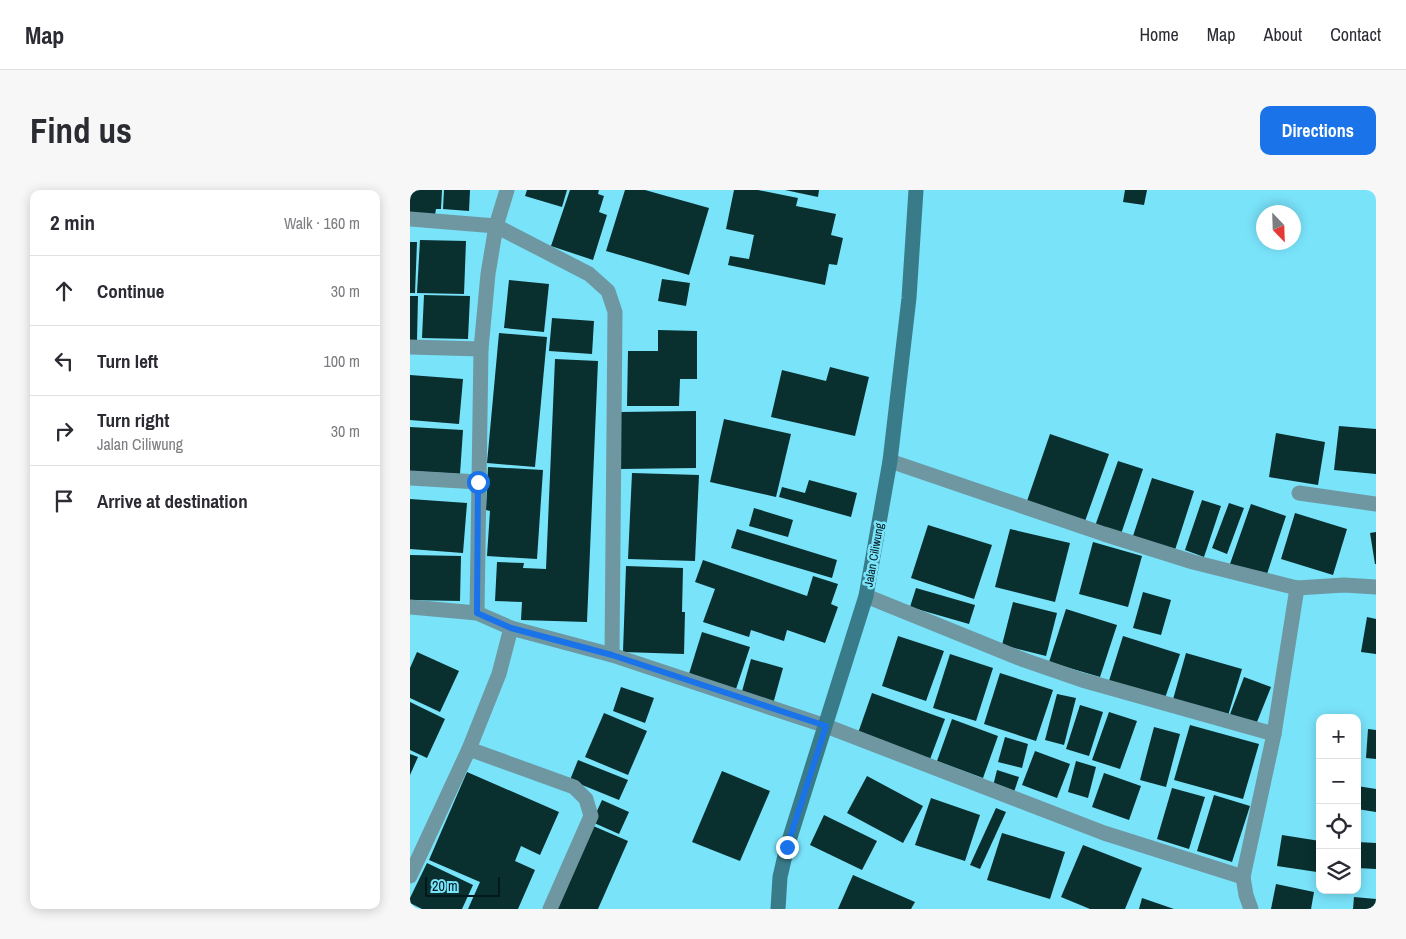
<!DOCTYPE html>
<html lang="en">
<head>
<meta charset="utf-8">
<style>
  body { margin:0; font-family:"Archivo Narrow",sans-serif; background:#f7f7f7; color:#2b2b33 }
  .controls { position:absolute; right:15px; bottom:15px; display:grid; overflow:hidden; border-radius:10px; box-shadow:0 2px 12px #0003 }
  .controls button { width:45px; height:45px; display:grid; place-items:center; padding:0; border:0; border-bottom:1px solid #e1e1e2; background:#fff; color:#2b2b33; font:25px sans-serif }
  .compass { position:absolute; left:846px; top:15px; width:45px; height:45px; border-radius:50%; background:#fff; box-shadow:0 2px 12px #0003; rotate:157deg }
  .scale { position:absolute; left:15px; bottom:12px; width:75px; box-sizing:border-box; padding-left:5px; border:2px solid #02181d; border-top:0; font-size:14px; line-height:18px; white-space:nowrap; color:#02181d; -webkit-text-stroke:4px #79e3fa; paint-order:stroke }
  .stop { position:absolute; width:15px; height:15px; margin:-11px; border:4px solid #1a73e8; border-radius:50%; background:#fff }
  .stop.end { background:#1a73e8; border-color:#fff; box-shadow:0 1px 5px #0008 }
  .list { margin:0; padding:0; list-style:none }
  h2 { display:flex; justify-content:space-between; align-items:center; height:65px; margin:0; padding:0 20px; font-size:21px }
  h2 small { font-size:16px; font-weight:400; color:#7c7c81 }
  .list li { display:grid; grid-template-columns:32px 1fr auto; gap:15px; align-items:center; box-sizing:border-box; height:70px; padding:0 20px; border-top:1px solid #e1e1e2 }
  .list b { display:block; font-size:19px; white-space:nowrap }
  .list p { margin:0; font-size:16px; white-space:nowrap; color:#7c7c81 }
  .list em { font-size:16px; font-style:normal; color:#7c7c81 }
  .icon { flex:none; width:28px; height:28px; fill:none; stroke:currentColor; stroke-width:2; stroke-linecap:round; stroke-linejoin:round }
  .map { position:relative; flex:none; width:966px; height:719px; overflow:hidden; border-radius:10px }
  header { display:flex; align-items:center; gap:30px; box-sizing:border-box; height:70px; padding:0 25px; background:#fff; border-bottom:1px solid #e1e1e2 }
  header strong { font-size:24px }
  nav { display:flex; gap:28px; margin-inline-start:auto; font-size:18px }
  .intro { display:flex; align-items:center; justify-content:space-between; box-sizing:border-box; height:120px; padding:0 30px }
  h1 { margin:0; font-size:35px }
  .button { padding:12px 22px; border-radius:10px; background:#1a73e8; color:#fff; font-size:18px; font-weight:700 }
  main { display:flex; gap:30px; padding:0 30px }
  aside { flex:1; background:#fff; border-radius:10px; box-shadow:0 2px 12px #0003 }
  .map>svg:first-child { display:block }
</style>
</head>
<body>
<header>
<strong>Map</strong>
<nav><a>Home</a><a>Map</a><a>About</a><a>Contact</a></nav>
</header>
<div class="intro"><h1>Find us</h1><a class="button">Directions</a></div>
<main>
<aside>
<h2>2 min<small>Walk · 160 m</small></h2>
<ul class="list">
<li><svg class="icon" aria-label="ahead" viewBox="0 0 24 24"><path d="M12 20V5M6 11l6-6 6 6"/></svg><div><b>Continue</b></div><em>30 m</em></li>
<li><svg class="icon" aria-label="left" viewBox="0 0 24 24"><path d="M17 20v-9H6M10 6l-5 5 5 5"/></svg><div><b>Turn left</b></div><em>100 m</em></li>
<li><svg class="icon" aria-label="right" viewBox="0 0 24 24"><path d="M7 20v-9h11M14 6l5 5-5 5"/></svg><div><b>Turn right</b><p>Jalan Ciliwung</p></div><em>30 m</em></li>
<li><svg class="icon" aria-label="arrive" viewBox="0 0 24 24"><path d="M6 21V4h12l-3 4 3 4H6"/></svg><div><b>Arrive at destination</b></div></li>
</ul>
</aside>
<div class="map">
<svg width="966" height="719" viewBox="0 0 966 719">
  <rect width="100%" height="100%" fill="#79e3fa"/>
  <!-- building -->
  <g fill="#0a2f2f">
    <path d="M0,0H32L31,19H26L25,25L0,24Z"/>
    <path d="M34,0H60L59,21L33,19Z"/>
    <path d="M117,0H157L152,17L115,6Z"/>
    <path d="M160,0H189L188,4L194,6L189,22L197,25L183,70L141,56Z"/>
    <path d="M215,0H235L299,18L279,85L196,61Z"/>
    <path d="M324,0H348L388,8L386,16L426,24L421,45L433,48L427,75L419,74L415,95L318,75L320,66L339,69L344,45L316,39Z"/>
    <path d="M375,0H409L408,7Z"/>
    <path d="M715,0H737L734,15L713,12Z"/>
    <path d="M10,50L56,51L54,104L7,103Z"/>
    <path d="M0,52H7L5,103H0Z"/>
    <path d="M252,89L280,93L276,116L248,111Z"/>
    <path d="M99,90L139,94L134,142L94,138Z"/>
    <path d="M14,105L60,106L58,149L12,148Z"/>
    <path d="M0,106H8L7,151L0,150Z"/>
    <path d="M142,128L184,131L182,164L139,161Z"/>
    <path d="M248,140L287,141V189H270L269,216H217L218,161H248Z"/>
    <path d="M89,143L137,147L125,277L77,273Z"/>
    <path d="M145,169L188,171L177,432L111,430L112,412L85,411L87,372L114,373L113,378L136,379Z"/>
    <path d="M420,177L459,187L445,246L361,227L372,180L416,191Z"/>
    <path d="M0,185L53,189L49,234L0,230Z"/>
    <path d="M286,221V278L211,279L210,222Z"/>
    <path d="M314,229L381,244L366,307L300,292Z"/>
    <path d="M929,236L966,239V284L924,280Z"/>
    <path d="M0,237L53,240L50,284L0,281Z"/>
    <path d="M866,243L915,252L908,295L859,287Z"/>
    <path d="M640,244L699,264L674,334L616,314Z"/>
    <path d="M708,271L733,279L710,347L684,339Z"/>
    <path d="M78,277L133,280L127,369L77,366L80,321L76,320Z"/>
    <path d="M222,283L289,285L285,371L218,369Z"/>
    <path d="M742,288L784,301L764,363L722,349Z"/>
    <path d="M399,290L447,303L441,327L369,307L372,297L395,303Z"/>
    <path d="M0,309L57,313L53,363L0,359Z"/>
    <path d="M792,310L811,316L794,367L775,360Z"/>
    <path d="M819,313L834,318L817,364L802,358Z"/>
    <path d="M841,314L876,326L856,387L820,374Z"/>
    <path d="M344,318L383,330L378,347L339,336Z"/>
    <path d="M885,323L937,339L923,385L871,369Z"/>
    <path d="M518,335L582,355L564,409L501,388Z"/>
    <path d="M327,339L427,370L422,388L321,358Z"/>
    <path d="M600,339L660,353L645,412L585,397Z"/>
    <path d="M966,342V374H965L960,343Z"/>
    <path d="M683,352L732,366L718,417L669,404Z"/>
    <path d="M0,365L51,366L50,411L0,410Z"/>
    <path d="M293,370L397,406L403,386L428,394L421,414L428,417L415,453L377,440L374,451L341,440L339,447L293,432L305,399L285,392Z"/>
    <path d="M216,376L273,378L272,422H275L274,464L213,462Z"/>
    <path d="M506,398L565,415L559,434L500,417Z"/>
    <path d="M733,402L761,410L751,445L723,438Z"/>
    <path d="M603,412L647,423L636,466L592,455Z"/>
    <path d="M656,419L707,435L690,487L639,472Z"/>
    <path d="M957,427L966,429V464L951,462Z"/>
    <path d="M292,442L340,457L325,502L278,487Z"/>
    <path d="M488,446L534,461L516,511L472,496Z"/>
    <path d="M713,446L770,464L754,511L698,494Z"/>
    <path d="M7,462L49,481L30,522L0,508V478Z"/>
    <path d="M776,463L832,479L817,529L762,513Z"/>
    <path d="M540,464L583,478L566,531L523,518Z"/>
    <path d="M341,469L373,478L363,514L331,505Z"/>
    <path d="M590,483L643,500L626,551L574,534Z"/>
    <path d="M834,487L861,497L845,537L819,527Z"/>
    <path d="M211,497L244,508L235,533L203,521Z"/>
    <path d="M462,503L535,529L519,572L447,546Z"/>
    <path d="M647,504L666,508L654,555L635,550Z"/>
    <path d="M0,512L35,529L17,568L0,560Z"/>
    <path d="M670,515L693,522L679,566L656,559Z"/>
    <path d="M699,522L727,531L710,579L682,570Z"/>
    <path d="M194,523L237,541L218,585L175,567Z"/>
    <path d="M542,529L588,546L573,588L527,571Z"/>
    <path d="M780,535L849,554L833,609L764,590Z"/>
    <path d="M744,537L770,544L756,597L730,590Z"/>
    <path d="M958,539L966,540V569L956,568Z"/>
    <path d="M595,547L618,554L612,578L588,572Z"/>
    <path d="M625,561L660,574L647,608L612,595Z"/>
    <path d="M0,564L8,567L0,585Z"/>
    <path d="M168,570L218,590L209,610L160,590Z"/>
    <path d="M666,571L686,577L678,608L658,602Z"/>
    <path d="M587,580L609,587L604,602L583,596Z"/>
    <path d="M312,581L360,601L330,671L282,652Z"/>
    <path d="M57,582L149,622L130,665L111,656L105,671L125,680L108,719H58L70,692L19,670Z"/>
    <path d="M694,583L731,596L719,630L682,617Z"/>
    <path d="M457,586L513,616L493,653L437,623Z"/>
    <path d="M947,596L966,599V622L947,619Z"/>
    <path d="M762,598L795,607L779,659L747,649Z"/>
    <path d="M804,605L840,616L822,672L787,661Z"/>
    <path d="M521,608L570,625L555,671L505,655Z"/>
    <path d="M192,610L219,622L209,644L182,632Z"/>
    <path d="M586,618L596,622L570,679L560,675Z"/>
    <path d="M414,625L467,651L452,680L400,655Z"/>
    <path d="M181,635L218,651L188,719H144Z"/>
    <path d="M592,643L655,662L640,709L577,690Z"/>
    <path d="M872,645L910,651V666L907,682L867,676Z"/>
    <path d="M947,652L966,653V679L947,678Z"/>
    <path d="M673,655L732,678L715,719H680L651,707Z"/>
    <path d="M17,673L63,695L52,719H12L0,713V708Z"/>
    <path d="M443,685L505,712L501,719H428Z"/>
    <path d="M866,694L904,702L901,719H861Z"/>
    <path d="M944,707L966,709V719H943Z"/>
    <path d="M732,708L764,719H729Z"/>
  </g>
  <g fill="none" stroke-linecap="round" stroke-linejoin="round">
    <!-- street -->
    <g stroke="#6f97a1" stroke-width="15">
      <path d="M0,29L86,36L179,84L198,101L205,122L202,465"/>
      <path d="M0,157L71,159"/>
      <path d="M480,271L694,344L783,372L887,398L934,395L966,397"/>
      <path d="M0,288L68,292"/>
      <path d="M889,303L966,314"/>
      <path d="M456,406L614,470L672,490L864,544"/>
      <path d="M0,417L67,423L101,438L202,465L416,536L694,643L833,687L836,705L841,719"/>
      <path d="M67,423L71,159L78,84L86,36L97,0"/>
      <path d="M59,559L164,597L176,609L181,626L140,719"/>
      <path d="M0,686L59,559L89,484L101,438"/>
      <path d="M833,687L864,544L887,398"/>
    </g>
    <!-- secondary -->
    <path stroke="#397b89" stroke-width="15" d="M368,719L370,687L377,657L456,406L480,271L499,108L506,0"/>
  </g>
  <g fill="none" stroke-linecap="round" stroke-linejoin="round">
    <!-- route -->
    <path stroke="#1a73e8" stroke-width="6" d="M68,292L67,423L101,438L202,465L416,536L377,657"/>
  </g>
  <g text-anchor="middle" stroke-width="5" stroke-linejoin="round" paint-order="stroke">
    <!-- street labels -->
    <g font-size="12" fill="#02181d" stroke="#79e3fa">
      <text transform="translate(464 365) rotate(-80)" y="4">Jalan Ciliwung</text>
    </g>
  </g>
</svg>
<div class="controls">
<button>+</button>
<button>−</button>
<button><svg class="icon" aria-label="locate" viewBox="0 0 24 24"><circle cx="12" cy="12" r="6"/><path d="M12 2v4M12 18v4M2 12h4M18 12h4"/></svg></button>
<button><svg class="icon" aria-label="layers" viewBox="0 0 24 24"><path d="M12 4l9 5-9 5-9-5zM3 14l9 5 9-5"/></svg></button>
</div>
<svg class="compass" viewBox="-18 -18 36 36"><path d="M0-13l5 13h-10z" fill="#e53935"/><path d="M0 13l5-13h-10z" fill="#7c7c81"/></svg>
<div class="scale">20 m</div>
<div class="stop" style="left:68px;top:292px"></div>
<div class="stop end" style="left:377px;top:657px"></div>
</div>
</main>
</body>
</html>
